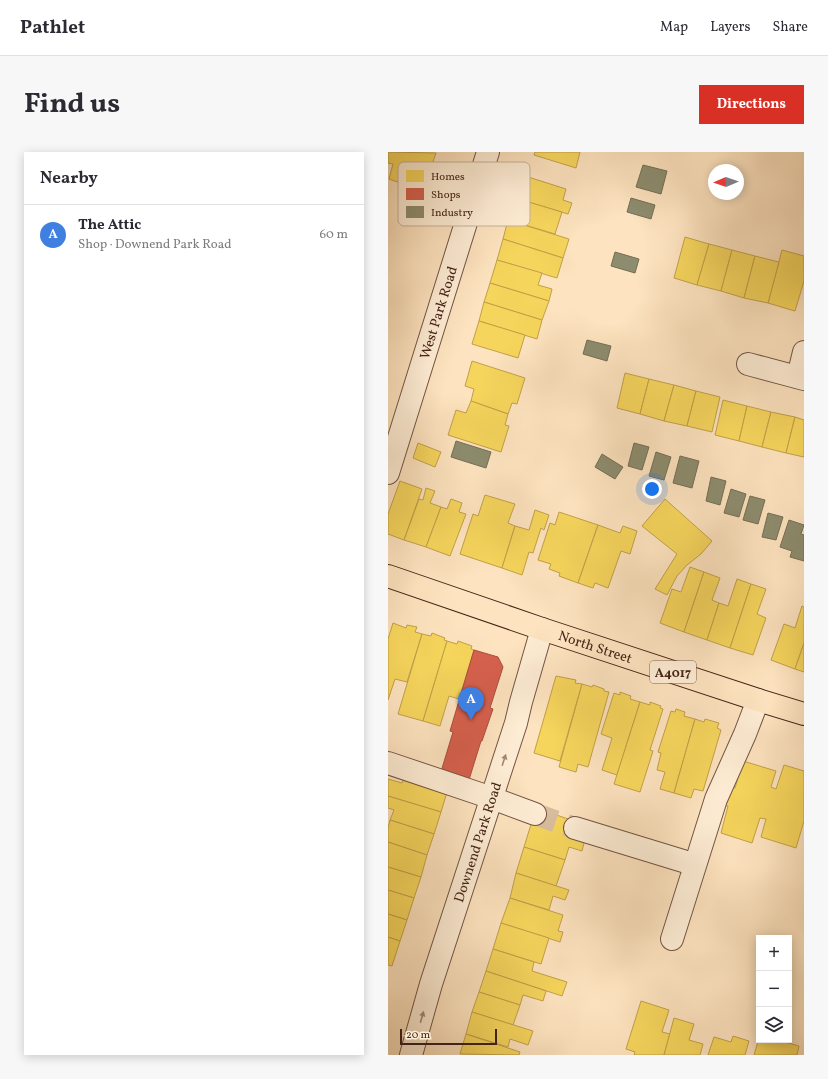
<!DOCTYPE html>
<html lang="en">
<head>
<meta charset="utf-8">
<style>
  body { margin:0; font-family:Vollkorn,serif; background:#f7f7f7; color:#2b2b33 }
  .controls { position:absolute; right:12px; bottom:12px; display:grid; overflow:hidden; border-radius:0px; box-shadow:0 2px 10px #0003 }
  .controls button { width:36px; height:36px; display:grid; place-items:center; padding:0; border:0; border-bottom:1px solid #e1e1e2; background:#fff; color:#2b2b33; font:20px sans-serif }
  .compass { position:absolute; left:320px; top:12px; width:36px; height:36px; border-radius:50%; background:#fff; box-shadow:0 2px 10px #0003; rotate:268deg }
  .scale { position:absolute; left:12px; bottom:10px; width:97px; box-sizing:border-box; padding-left:4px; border:2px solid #452418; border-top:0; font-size:11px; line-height:14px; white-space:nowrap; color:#452418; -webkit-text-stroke:3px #feedd5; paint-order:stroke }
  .you { position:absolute; left:264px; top:337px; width:14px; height:14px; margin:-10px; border:3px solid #fff; border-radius:50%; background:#1a73e8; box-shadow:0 0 0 6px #1a73e833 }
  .badge { display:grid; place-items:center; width:26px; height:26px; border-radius:50%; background:#d93025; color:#fff; font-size:13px; font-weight:700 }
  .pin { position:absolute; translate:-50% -33px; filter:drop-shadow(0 1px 2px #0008) }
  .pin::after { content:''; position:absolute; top:21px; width:14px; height:12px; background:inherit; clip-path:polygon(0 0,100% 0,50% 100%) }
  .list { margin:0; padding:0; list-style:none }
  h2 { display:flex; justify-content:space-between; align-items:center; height:52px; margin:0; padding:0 16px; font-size:17px }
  h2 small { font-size:13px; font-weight:400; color:#7c7c81 }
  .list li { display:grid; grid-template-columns:26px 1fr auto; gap:12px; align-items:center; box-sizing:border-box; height:60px; padding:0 16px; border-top:1px solid #e1e1e2 }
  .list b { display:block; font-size:15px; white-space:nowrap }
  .list p { margin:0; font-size:13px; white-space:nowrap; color:#7c7c81 }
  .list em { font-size:13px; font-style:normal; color:#7c7c81 }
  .icon { flex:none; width:22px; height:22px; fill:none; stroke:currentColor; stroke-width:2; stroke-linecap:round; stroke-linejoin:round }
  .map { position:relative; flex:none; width:416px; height:903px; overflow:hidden; border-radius:0px }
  header { display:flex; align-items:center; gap:24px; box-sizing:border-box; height:56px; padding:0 20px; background:#fff; border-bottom:1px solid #e1e1e2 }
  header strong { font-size:19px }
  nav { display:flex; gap:22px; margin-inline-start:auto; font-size:14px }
  .intro { display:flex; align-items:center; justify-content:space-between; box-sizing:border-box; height:96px; padding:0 24px }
  h1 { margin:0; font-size:28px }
  .button { padding:10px 18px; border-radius:0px; background:#d93025; color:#fff; font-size:14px; font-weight:700 }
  main { display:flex; gap:24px; padding:0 24px }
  aside { flex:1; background:#fff; border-radius:0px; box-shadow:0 2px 10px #0003 }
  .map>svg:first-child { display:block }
</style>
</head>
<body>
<header>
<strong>Pathlet</strong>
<nav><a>Map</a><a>Layers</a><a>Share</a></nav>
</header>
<div class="intro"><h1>Find us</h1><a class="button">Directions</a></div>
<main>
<aside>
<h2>Nearby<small></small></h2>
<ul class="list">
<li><span class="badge" style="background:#3f7fe0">A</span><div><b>The Attic</b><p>Shop · Downend Park Road</p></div><em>60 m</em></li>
</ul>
</aside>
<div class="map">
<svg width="416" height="903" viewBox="0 0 416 903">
  <rect width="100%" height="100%" fill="#fde3bf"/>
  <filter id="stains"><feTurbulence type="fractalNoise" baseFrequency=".005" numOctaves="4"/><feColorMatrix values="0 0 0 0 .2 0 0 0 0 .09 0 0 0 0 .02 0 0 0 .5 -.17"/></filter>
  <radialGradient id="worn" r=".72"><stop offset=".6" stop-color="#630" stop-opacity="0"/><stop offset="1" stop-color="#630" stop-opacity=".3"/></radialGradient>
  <!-- homes -->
  <g fill="#f6d55c" stroke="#c1a048">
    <path d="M0,0L48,1L35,39L1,27L5,12L0,11Z"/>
    <path d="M147,0H192L188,16L146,3Z"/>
    <path d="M134,23L178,37L175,48L184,51L180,62L127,46Z"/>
    <path d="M127,46L174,60L167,82L120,68Z"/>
    <path d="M120,68L181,87L175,106L115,87Z"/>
    <path d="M297,85L321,92L309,133L286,126Z"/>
    <path d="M115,87L175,106L169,126L109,108Z"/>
    <path d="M321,92L344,98L333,139L309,133Z"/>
    <path d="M344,98L367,104L356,146L333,139Z"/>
    <path d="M394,98L416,104V129L407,159L380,151Z"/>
    <path d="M367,104L391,110L380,151L356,146Z"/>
    <path d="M109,108L154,121L150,133L164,137L161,149L102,131Z"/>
    <path d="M102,131L161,149L154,168L96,150Z"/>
    <path d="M96,150L154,168L149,187L91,169Z"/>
    <path d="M91,169L137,183L130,206L84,192Z"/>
    <path d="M84,209L137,226L129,252L124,251L120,262L83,249L86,237L77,234Z"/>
    <path d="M237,221L261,227L252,262L229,256Z"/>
    <path d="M261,227L286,233L276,269L252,262Z"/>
    <path d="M286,233L308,239L299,274L276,269Z"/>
    <path d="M308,239L332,245L324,280L299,274Z"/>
    <path d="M335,248L359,254L351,289L327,283Z"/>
    <path d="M83,249L120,262L117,273L121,274L113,300L60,283L68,258L78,261Z"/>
    <path d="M359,254L383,260L374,295L351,289Z"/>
    <path d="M383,260L407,265L398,301L374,295Z"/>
    <path d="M407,265L416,268V305L398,301Z"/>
    <path d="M30,291L53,300L47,315L25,306Z"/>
    <path d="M12,329L34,337L16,388L0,382V362Z"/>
    <path d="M38,336L47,339L42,351L53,355L38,395L16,388L31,347L35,348Z"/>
    <path d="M97,343L127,352L120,371L127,374L114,416L72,402L85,362L90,364Z"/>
    <path d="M63,347L74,351L71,360L78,362L62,404L38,395L53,355L59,357Z"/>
    <path d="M277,347L324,389L313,402L299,413L289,424L279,443L267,437L289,402L254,374Z"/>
    <path d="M147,358L161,363L156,378L153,376L145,401L141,400L134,423L114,416L127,374L141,378Z"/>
    <path d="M171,360L210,373L190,431L171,424L172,421L161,417L163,412L150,408L162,371L167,373Z"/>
    <path d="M210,373L232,381L235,374L249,379L242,402L233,399L220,436L207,431L205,436L190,431Z"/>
    <path d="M302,415L316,420L296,480L272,471L284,437L293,440Z"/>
    <path d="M316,420L332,426L324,448L331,451L319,488L296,480Z"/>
    <path d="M349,427L363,432L342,496L319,488L331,451L340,454Z"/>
    <path d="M363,432L378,437L369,462L378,466L365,503L342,496Z"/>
    <path d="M414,454L416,455V491L407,517L383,508L396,472L407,476Z"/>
    <path d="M5,471L18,476L19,473L29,475L27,480L34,482L19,530L7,527L0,548V487Z"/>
    <path d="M44,481L57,486L56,488L59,489L35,569L10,562L34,482L43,484Z"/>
    <path d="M59,489L69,492L70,489L84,494L83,497L86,498L71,547L61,544L52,574L35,569Z"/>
    <path d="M416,491V520L407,517Z"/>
    <path d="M168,524L188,528L187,531L194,532L172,609L146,601Z"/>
    <path d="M194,532L204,535L205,533L216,537V539L221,540L200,615L190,612L188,620L171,615Z"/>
    <path d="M232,540L243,544L242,547L252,550L229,623L214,618L224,586L213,582L226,541L232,543Z"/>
    <path d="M252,550L262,553V550L273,554L272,556L275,557L262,598L265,599L252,640L226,632Z"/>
    <path d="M288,557L297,560L296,564L307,567L286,641L272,637L277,620L269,618L273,601L270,600L283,559L287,560Z"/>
    <path d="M307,567L316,570L317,567L331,571L329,576L333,578L315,639L306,637L303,646L286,641Z"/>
    <path d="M355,609L388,619L383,635L388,637L396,613L416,619V669L408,696L373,685L378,667L372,666L364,691L333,681L340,654H336L342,634L347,636Z"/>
    <path d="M17,624L60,637L53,660L0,644V627L14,631Z"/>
    <path d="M0,644L53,660L46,682L2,668L6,658L0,656Z"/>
    <path d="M148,656L189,670L197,687L194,699L181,695L177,708L136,695Z"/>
    <path d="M2,668L46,682L39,703L0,690V676Z"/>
    <path d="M0,690L39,703L33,725L0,715Z"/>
    <path d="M136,695L177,708L168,734L128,721Z"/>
    <path d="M0,715L33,725L26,746L0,738Z"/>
    <path d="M128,721L181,738L177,748L165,744L161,758L122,746Z"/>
    <path d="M0,738L26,746L19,768L0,762Z"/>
    <path d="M122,746L175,763L170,779L175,780L172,790L113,771Z"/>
    <path d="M0,762L19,768L12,789L0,785Z"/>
    <path d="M113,771L161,786L153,812L105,797Z"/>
    <path d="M0,785L12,789L4,814L0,813Z"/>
    <path d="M105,797L146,810L144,819L179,830L174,844L98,819Z"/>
    <path d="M98,819L158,839L155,849L135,843L132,853L91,840Z"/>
    <path d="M91,840L132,853L125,873L84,860Z"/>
    <path d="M253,849L281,858L274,880L282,882L276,903H246L247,900L238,897Z"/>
    <path d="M84,860L145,879L140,893L122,887L120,895L78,882Z"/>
    <path d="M286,866L306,872L301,888L315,892L312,903H276Z"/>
    <path d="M78,882L132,900L131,903L72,902Z"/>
    <path d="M345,884L361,889L357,903H320L326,885L343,890Z"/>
    <path d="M371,886V888H390L411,894L409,903H366Z"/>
  </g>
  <!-- shops -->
  <path fill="#d6604d" stroke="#aa4e3d" d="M86,498L110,505L115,515L102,556L105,557L94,589H93L80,631L52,623L65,580L62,579Z"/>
  <!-- industry -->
  <g fill="#8c8c6e" stroke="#776d54">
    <path d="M255,13L279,19L273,42L248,35Z"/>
    <path d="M243,46L267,53L263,67L239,60Z"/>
    <path d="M227,100L251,107L247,121L223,114Z"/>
    <path d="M199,188L223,194L219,209L195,202Z"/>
    <path d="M68,289L103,300L98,316L63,305Z"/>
    <path d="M246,291L261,295L254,318L240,314Z"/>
    <path d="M268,300L283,305L276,328L261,324Z"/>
    <path d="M214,302L235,315L227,327L207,315Z"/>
    <path d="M292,304L311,309L304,336L285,331Z"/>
    <path d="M323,325L338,329L332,353L318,349Z"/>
    <path d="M343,337L358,342L351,365L336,361Z"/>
    <path d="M362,344L377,348L370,372L355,368Z"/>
    <path d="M380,361L395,365L388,388L374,385Z"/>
    <path d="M401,368L416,373L413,382L416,383V409L402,405L404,399L392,395Z"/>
  </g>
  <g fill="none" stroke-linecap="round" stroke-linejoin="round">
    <!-- minor-tunnel -->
    <path stroke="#d8bd9e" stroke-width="22" stroke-dasharray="22 11" stroke-linecap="butt" d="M147,662L187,676"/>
    <defs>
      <g id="minor">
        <path d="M360,212L416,227"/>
        <path d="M410,225L416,200"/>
        <path id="s1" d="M0,321L100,0"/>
        <path d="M0,611L104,646L147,662"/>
        <path d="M187,676L295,709"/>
        <path d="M284,787L328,647L357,582L370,548"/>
        <path id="s2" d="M23,903L43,832L128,571L133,550L154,477"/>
      </g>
      <g id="major">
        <path id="s3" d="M0,424L154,477L370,548L416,562"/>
      </g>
    </defs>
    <!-- minor casing -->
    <use href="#minor" stroke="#735442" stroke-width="24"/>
    <!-- major casing -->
    <use href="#major" stroke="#452418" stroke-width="24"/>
    <!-- minor -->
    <use href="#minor" stroke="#feedd5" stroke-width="22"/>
    <!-- major -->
    <use href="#major" stroke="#fde3bf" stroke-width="22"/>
  </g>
  <!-- one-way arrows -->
  <defs><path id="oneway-solid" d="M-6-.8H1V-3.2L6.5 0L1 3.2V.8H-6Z"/></defs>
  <g fill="#a28876">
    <use href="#oneway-solid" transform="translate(116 608) rotate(-72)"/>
    <use href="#oneway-solid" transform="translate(34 865) rotate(-74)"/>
  </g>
  <g text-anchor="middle" stroke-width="4" stroke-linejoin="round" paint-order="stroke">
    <!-- shield labels -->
    <rect fill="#feedd5" stroke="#7c6051" stroke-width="1" x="262" y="509" width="46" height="22" rx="3"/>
    <g font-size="13" font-weight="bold" fill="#452418">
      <text x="285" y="525">A4017</text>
    </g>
    <!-- street labels -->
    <g font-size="14" fill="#452418" stroke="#feedd5">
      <text dy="5" stroke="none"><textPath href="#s1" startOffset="168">West Park Road</textPath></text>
      <text dy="5" stroke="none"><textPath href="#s3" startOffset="219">North Street</textPath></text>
      <text dy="5" stroke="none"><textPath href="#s2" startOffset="223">Downend Park Road</textPath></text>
    </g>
  </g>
  <!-- legend -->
  <rect x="10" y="10" width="132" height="64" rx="6" fill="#feedd5" stroke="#c6b19c" stroke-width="1"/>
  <rect x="18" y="18" width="18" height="12" fill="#f6d55c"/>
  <rect x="18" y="36" width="18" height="12" fill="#d6604d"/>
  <rect x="18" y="54" width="18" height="12" fill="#8c8c6e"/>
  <g font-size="11" fill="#452418">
    <text x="43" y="28">Homes</text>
    <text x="43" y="46">Shops</text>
    <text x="43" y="64">Industry</text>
  </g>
  <rect width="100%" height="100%" filter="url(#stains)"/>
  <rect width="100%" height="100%" fill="url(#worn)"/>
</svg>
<div class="controls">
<button>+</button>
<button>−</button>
<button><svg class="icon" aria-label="layers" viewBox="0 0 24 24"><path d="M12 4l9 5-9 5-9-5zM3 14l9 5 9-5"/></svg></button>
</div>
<svg class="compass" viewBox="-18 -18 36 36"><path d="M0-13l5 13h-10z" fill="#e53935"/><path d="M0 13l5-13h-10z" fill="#7c7c81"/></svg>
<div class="scale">20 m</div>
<div class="you"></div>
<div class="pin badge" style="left:83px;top:568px;background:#3f7fe0">A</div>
</div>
</main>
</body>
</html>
